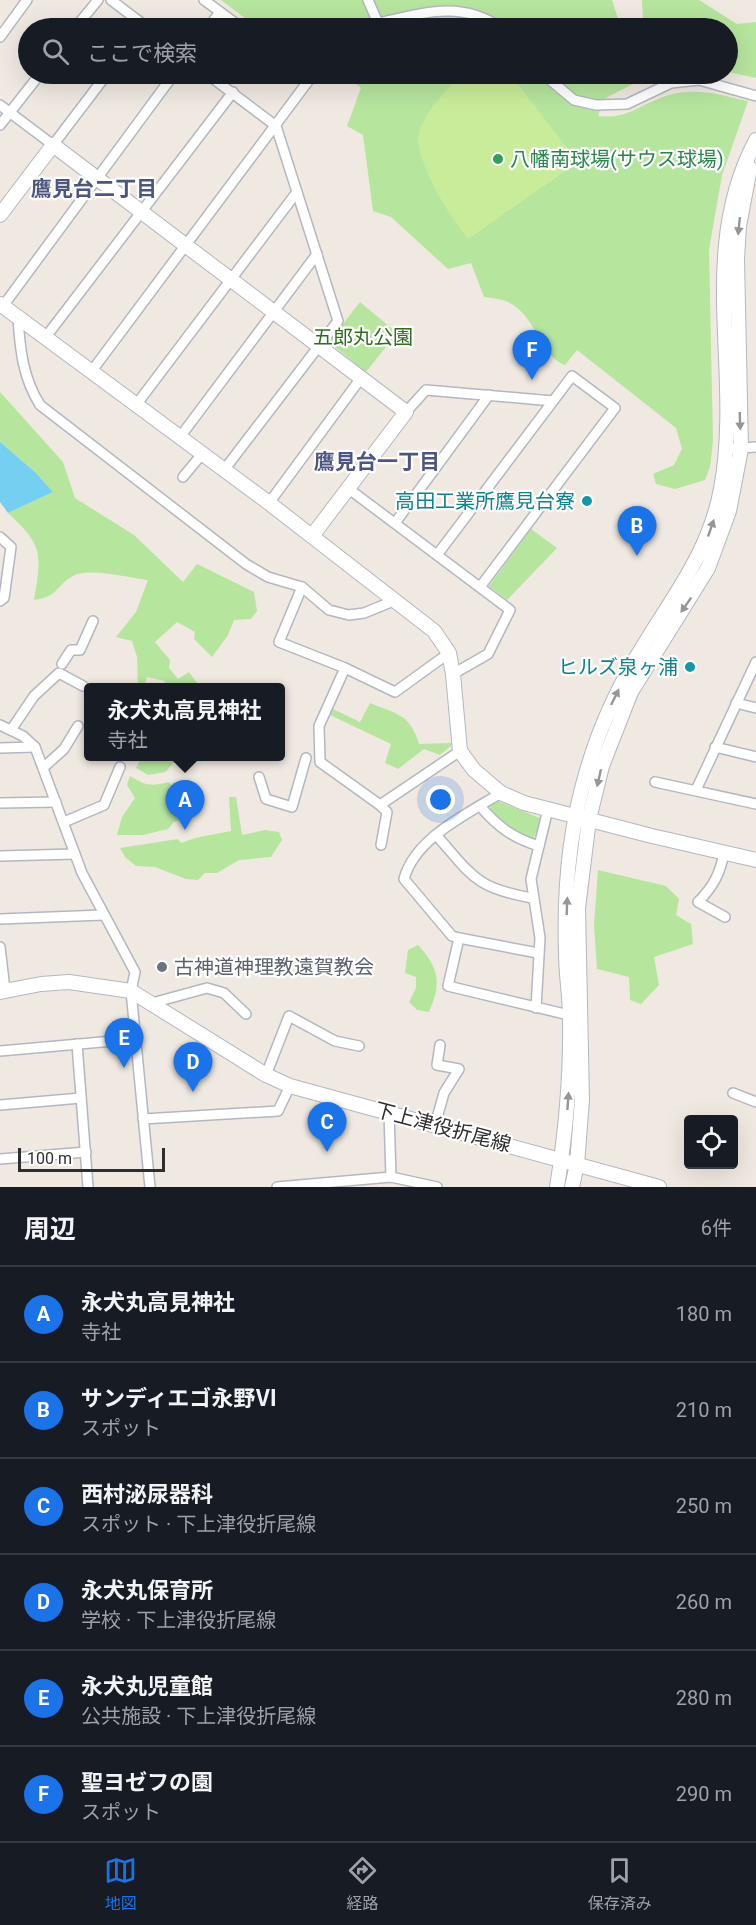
<!DOCTYPE html>
<html lang="ja">
<head>
<meta charset="utf-8">
<style>
  body { margin:0; font-family:Roboto,"Noto Sans JP",sans-serif; background:#20242c; color:#f1f3f6 }
  .controls { position:absolute; right:18px; bottom:18px; display:grid; overflow:hidden; border-radius:6px; box-shadow:0 6px 24px #0002 }
  .controls button { width:54px; height:54px; display:grid; place-items:center; padding:0; border:0; border-bottom:2px solid #363941; background:#171b24; color:#f1f3f6; font:30px sans-serif }
  .scale { position:absolute; left:18px; bottom:15px; width:147px; box-sizing:border-box; padding-left:6px; border:3px solid #2e2e2e; border-top:0; font-size:16px; line-height:21px; white-space:nowrap; color:#2e2e2e; -webkit-text-stroke:4px #fff; paint-order:stroke }
  .you { position:absolute; left:441px; top:800px; width:21px; height:21px; margin:-15px; border:4px solid #fff; border-radius:50%; background:#1a73e8; box-shadow:0 0 0 9px #1a73e833 }
  .badge { display:grid; place-items:center; width:39px; height:39px; border-radius:50%; background:#1a73e8; color:#fff; font-size:20px; font-weight:700 }
  .pin { position:absolute; translate:-50% -50px; filter:drop-shadow(0 2px 3px #0008) }
  .pin::after { content:''; position:absolute; top:32px; width:21px; height:18px; background:inherit; clip-path:polygon(0 0,100% 0,50% 100%) }
  .popup { position:absolute; left:84px; top:683px; width:201px; height:78px; box-sizing:border-box; display:grid; place-content:center; border-radius:6px; background:#171b24; filter:drop-shadow(0 2px 4px #0005); font-size:20px; white-space:nowrap; color:#9ea1a6 }
  .popup b { font-size:22px; color:#f1f3f6 }
  .popup::after { content:''; position:absolute; left:50%; top:100%; margin-left:-12px; border:12px solid transparent; border-top-color:#171b24 }
  .list { margin:0; padding:0; list-style:none }
  h2 { display:flex; justify-content:space-between; align-items:center; height:78px; margin:0; padding:0 24px; font-size:26px }
  h2 small { font-size:20px; font-weight:400; color:#9ea1a6 }
  .list li { display:grid; grid-template-columns:39px 1fr auto; gap:18px; align-items:center; box-sizing:border-box; height:96px; padding:0 24px; border-top:2px solid #363941 }
  .list b { display:block; font-size:22px; white-space:nowrap }
  .list p { margin:0; font-size:20px; white-space:nowrap; color:#9ea1a6 }
  .list em { font-size:20px; font-style:normal; color:#9ea1a6 }
  .icon { flex:none; width:33px; height:33px; fill:none; stroke:currentColor; stroke-width:2; stroke-linecap:round; stroke-linejoin:round }
  .map { position:relative; flex:none; width:756px; height:1187px; overflow:hidden }
  .search { position:absolute; background:#171b24; box-shadow:0 6px 24px #0002; left:18px; right:18px; top:18px; height:66px; display:flex; align-items:center; gap:15px; box-sizing:border-box; padding:0 21px; border-radius:33px; color:#9ea1a6; font-size:22px }
  .sheet { height:654px; background:#171b24 }
  nav { display:flex; justify-content:space-around; align-items:center; box-sizing:border-box; height:84px; border-top:2px solid #363941; background:#171b24; font-size:16px; color:#9ea1a6 }
  nav a { display:grid; justify-items:center; gap:3px }
  nav .on { color:#1a73e8 }
  .map>svg:first-child { display:block }
</style>
</head>
<body>
<div class="map">
<svg width="756" height="1187" viewBox="0 0 756 1187">
  <rect width="100%" height="100%" fill="#efe9e1"/>
  <!-- green -->
  <g fill="#b6e59e">
    <path d="M221,0H612L621,28H284L273,21L253,24Z"/>
    <path d="M642,0H699L737,24L756,22V78L728,72V28H637L643,19Z"/>
    <path d="M343,74H652L604,99L598,116C628,120 641,103 669,95C696,87 721,95 748,101L722,175L709,250L713,441L710,467L705,480L675,489L656,484L653,474L674,465L682,449L676,428L577,350L565,365C540,356 536,315 508,302C501,299 492,298 484,297L471,263L448,269L391,217L373,211L363,135L347,126L361,88Z"/>
    <path d="M360,302L397,333L366,372L329,342Z"/>
    <path d="M0,392L63,462L75,498L134,535L183,582L197,564L254,592L257,611L251,619L234,620L228,635L212,657L194,639L195,632L177,622L155,642L170,660L169,668L178,679L189,672L200,687H164L165,681L147,677L144,687H138L137,657L132,641L116,637L136,612L148,580C130,578 88,567 73,576C55,586 58,597 34,600C42,554 43,545 8,513L53,492L34,471L0,442Z"/>
    <path d="M531,529L557,548L507,600L489,586Z"/>
    <path d="M370,703C398,715 409,713 419,744L451,743V746L440,755L424,749L398,769L385,763L391,744L330,715L333,709L360,722Z"/>
    <path d="M142,756H179V757L165,772L148,775L136,768Z"/>
    <path d="M130,776C144,785 151,787 168,782L196,803L195,814L174,822L168,829L143,835H117L122,817L135,798L127,785Z"/>
    <path d="M229,797H236L242,835L265,830L279,832L282,840L271,857L239,860L217,873H205L198,880L186,879L155,867L136,866L125,857L120,848L178,839L181,843L195,838L231,831Z"/>
    <path d="M498,801L542,819L533,839C517,835 492,824 490,805Z"/>
    <path d="M598,870L666,886L679,899L676,915L691,924L693,944L654,957L659,985L641,1004L630,1000L629,977L597,969L594,925Z"/>
    <path d="M418,945C439,968 442,983 429,1012L417,1010L409,1002L416,988V977L405,973L408,950Z"/>
  </g>
  <!-- pitch -->
  <path fill="#c9ec9a" d="M465,74H510L571,153L572,162L568,169L468,239C449,214 421,172 418,140C417,121 449,84 465,74Z"/>
  <!-- water -->
  <path fill="#75cff0" d="M0,442L35,472L53,492L8,513L0,502Z"/>
  <g fill="none" stroke-linecap="round" stroke-linejoin="round">
    <defs>
      <g id="street">
        <path d="M111,0L148,28"/>
        <path d="M204,0L242,28"/>
        <path d="M368,0L378,23C424,13 460,0 501,28"/>
        <path d="M75,28L98,0"/>
        <path d="M208,28L220,12"/>
        <path d="M0,37L27,0"/>
        <path d="M207,74L276,126L338,321L224,470"/>
        <path d="M543,74L574,100L596,105L627,104L671,83L699,80L756,96"/>
        <path d="M0,105L53,145L107,74"/>
        <path d="M0,125L40,74"/>
        <path d="M3,306L174,74"/>
        <path d="M18,318C20,350 23,378 40,405L246,564L268,577L302,587L329,610L349,615L364,613L396,600"/>
        <path d="M45,338L233,92"/>
        <path d="M91,372L309,80L301,74"/>
        <path d="M136,405L297,192"/>
        <path d="M406,412L426,390L553,401"/>
        <path d="M180,437L317,254"/>
        <path d="M727,449L756,447"/>
        <path d="M183,477L202,454"/>
        <path d="M349,489L510,610L488,654L453,674"/>
        <path d="M269,503L361,378"/>
        <path d="M395,523L489,395"/>
        <path d="M0,537L11,547L4,598L0,601"/>
        <path d="M437,555L572,376L615,408L480,587"/>
        <path d="M302,587L279,642L345,668L395,692L449,653"/>
        <path d="M62,664L71,650H80L93,621"/>
        <path d="M345,668L319,726L320,762L380,805L460,751"/>
        <path d="M736,703L756,708"/>
        <path d="M0,725L23,736L35,747L82,873L135,972L131,991L150,1187"/>
        <path d="M11,730L34,696L59,673L83,686"/>
        <path d="M715,747L756,757"/>
        <path d="M0,748L35,747"/>
        <path d="M44,767L64,749L78,726"/>
        <path d="M259,777L266,799L292,807L306,758"/>
        <path d="M655,782L756,804"/>
        <path d="M696,790L756,662"/>
        <path d="M501,793C467,814 415,838 404,879L452,936L459,938L448,986L573,1016"/>
        <path d="M0,803L56,802"/>
        <path d="M380,805L387,812L381,845"/>
        <path d="M480,806C498,827 513,838 539,846"/>
        <path d="M64,822L104,805L120,767"/>
        <path d="M437,836C473,877 476,888 532,898"/>
        <path d="M724,853C720,874 713,887 698,902L725,917"/>
        <path d="M0,856L75,854"/>
        <path d="M0,919L103,915"/>
        <path d="M459,938L538,953"/>
        <path d="M0,947L5,990"/>
        <path d="M152,1003L207,988L224,993L246,1014"/>
        <path d="M536,1008L540,938L531,879L548,809"/>
        <path d="M77,1044L88,1187"/>
        <path d="M0,1051L136,1039"/>
        <path d="M266,1075L289,1016L335,1041L359,1046"/>
        <path d="M733,1093L756,1102"/>
        <path d="M0,1105L81,1098"/>
        <path d="M389,1113L391,1177"/>
        <path d="M143,1119L278,1111L290,1086"/>
        <path d="M435,1125L444,1093L459,1069L437,1065L440,1045"/>
        <path d="M0,1159L86,1152"/>
        <path d="M277,1187L391,1177L437,1187"/>
      </g>
      <g id="secondary">
        <path d="M0,215L53,145L406,412L312,536"/>
        <path d="M0,304L269,503L434,631L449,653L453,674L460,751L474,770L501,793L524,803L652,836L756,860"/>
        <path d="M0,992L41,984L69,982L131,991L266,1075L290,1086L659,1187"/>
        <path d="M557,1187C566,1131 571,1075 570,1018C570,996 566,975 566,953C564,894 569,831 586,774C599,727 621,681 647,640C678,590 710,548 721,489C743,369 696,254 756,140"/>
        <path d="M572,1187L577,1164L582,1100L578,908L589,819L602,766L631,692L708,568L729,511L741,449L737,259L739,226L750,168"/>
      </g>
    </defs>
    <!-- street casing -->
    <use href="#street" stroke="#b4b7c1" stroke-width="12"/>
    <!-- secondary casing -->
    <use href="#secondary" stroke="#b4b7c1" stroke-width="16"/>
    <!-- street -->
    <use href="#street" stroke="#fff" stroke-width="9"/>
    <!-- secondary -->
    <use href="#secondary" stroke="#fff" stroke-width="14"/>
  </g>
  <!-- one-way arrows -->
  <defs><path id="oneway-solid" d="M-6-.8H1V-3.2L6.5 0L1 3.2V.8H-6Z" transform="scale(1.5)"/></defs>
  <g fill="#969696">
    <use href="#oneway-solid" transform="translate(739 226) rotate(96)"/>
    <use href="#oneway-solid" transform="translate(740 421) rotate(88)"/>
    <use href="#oneway-solid" transform="translate(711 528) rotate(-71)"/>
    <use href="#oneway-solid" transform="translate(686 605) rotate(125)"/>
    <use href="#oneway-solid" transform="translate(615 697) rotate(-64)"/>
    <use href="#oneway-solid" transform="translate(599 778) rotate(103)"/>
    <use href="#oneway-solid" transform="translate(567 906) rotate(-88)"/>
    <use href="#oneway-solid" transform="translate(568 1101) rotate(-86)"/>
  </g>
  <!-- markers -->
  <circle fill="#2e9e5b" stroke="#fff" stroke-width="2" cx="498" cy="159" r="6"/>
  <g fill="#0f9aa8" stroke="#fff" stroke-width="2">
    <circle cx="587" cy="501" r="6"/>
    <circle cx="690" cy="667" r="6"/>
  </g>
  <circle fill="#6b7280" stroke="#fff" stroke-width="2" cx="162" cy="967" r="6"/>
  <g text-anchor="middle" stroke-width="4.5" stroke-linejoin="round" paint-order="stroke">
    <!-- leisure labels -->
    <g font-size="20" fill="#27864d" stroke="#fff" text-anchor="start">
      <text x="510" y="166">八幡南球場(サウス球場)</text>
    </g>
    <!-- park labels -->
    <g font-size="20" fill="#2c6e1b" stroke="#fff">
      <text x="363" y="344">五郎丸公園</text>
    </g>
    <!-- culture labels -->
    <g font-size="20" fill="#0d838f" stroke="#fff" text-anchor="end">
      <text x="575" y="508">高田工業所鷹見台寮</text>
      <text x="678" y="674">ヒルズ泉ヶ浦</text>
    </g>
    <!-- worship labels -->
    <g font-size="20" fill="#5b616d" stroke="#fff" text-anchor="start">
      <text x="174" y="974">古神道神理教遠賀教会</text>
    </g>
    <!-- street labels -->
    <g font-size="20" fill="#2e2e2e" stroke="#fff">
      <text transform="translate(443 1127) rotate(15)" y="7">下上津役折尾線</text>
    </g>
    <!-- neighbourhood labels -->
    <g font-size="21" font-weight="bold" fill="#4d5680" stroke="#fff">
      <text x="94" y="196">鷹見台二丁目</text>
      <text x="377" y="469">鷹見台一丁目</text>
    </g>
  </g>
</svg>
<div class="controls">
<button><svg class="icon" aria-label="locate" viewBox="0 0 24 24"><circle cx="12" cy="12" r="6"/><path d="M12 2v4M12 18v4M2 12h4M18 12h4"/></svg></button>
</div>
<div class="scale">100 m</div>
<div class="you"></div>
<div class="pin badge" style="left:185px;top:830px">A</div>
<div class="popup"><b>永犬丸高見神社</b>寺社</div>
<div class="pin badge" style="left:637px;top:556px">B</div>
<div class="pin badge" style="left:327px;top:1152px">C</div>
<div class="pin badge" style="left:193px;top:1092px">D</div>
<div class="pin badge" style="left:124px;top:1068px">E</div>
<div class="pin badge" style="left:532px;top:380px">F</div>
<div class="search"><svg class="icon" aria-label="search" viewBox="0 0 24 24"><circle cx="10" cy="10" r="6"/><path d="M15 15l6 6"/></svg>ここで検索</div>
</div>
<section class="sheet">
<h2>周辺<small>6件</small></h2>
<ul class="list">
<li><span class="badge">A</span><div><b>永犬丸高見神社</b><p>寺社</p></div><em>180 m</em></li>
<li><span class="badge">B</span><div><b>サンディエゴ永野Ⅵ</b><p>スポット</p></div><em>210 m</em></li>
<li><span class="badge">C</span><div><b>西村泌尿器科</b><p>スポット · 下上津役折尾線</p></div><em>250 m</em></li>
<li><span class="badge">D</span><div><b>永犬丸保育所</b><p>学校 · 下上津役折尾線</p></div><em>260 m</em></li>
<li><span class="badge">E</span><div><b>永犬丸児童館</b><p>公共施設 · 下上津役折尾線</p></div><em>280 m</em></li>
<li><span class="badge">F</span><div><b>聖ヨゼフの園</b><p>スポット</p></div><em>290 m</em></li>
</ul>
</section>
<nav>
<a class="on"><svg class="icon" aria-label="map" viewBox="0 0 24 24"><path d="M3 6l6-2 6 2 6-2v14l-6 2-6-2-6 2zM9 4v14M15 6v14"/></svg>地図</a>
<a><svg class="icon" aria-label="directions" viewBox="0 0 24 24"><path d="M12 3l9 9-9 9-9-9zM9 14v-3h6M13 9l2 2-2 2"/></svg>経路</a>
<a><svg class="icon" aria-label="saved" viewBox="0 0 24 24"><path d="M7 4h10v16l-5-4-5 4z"/></svg>保存済み</a>
</nav>
</body>
</html>
